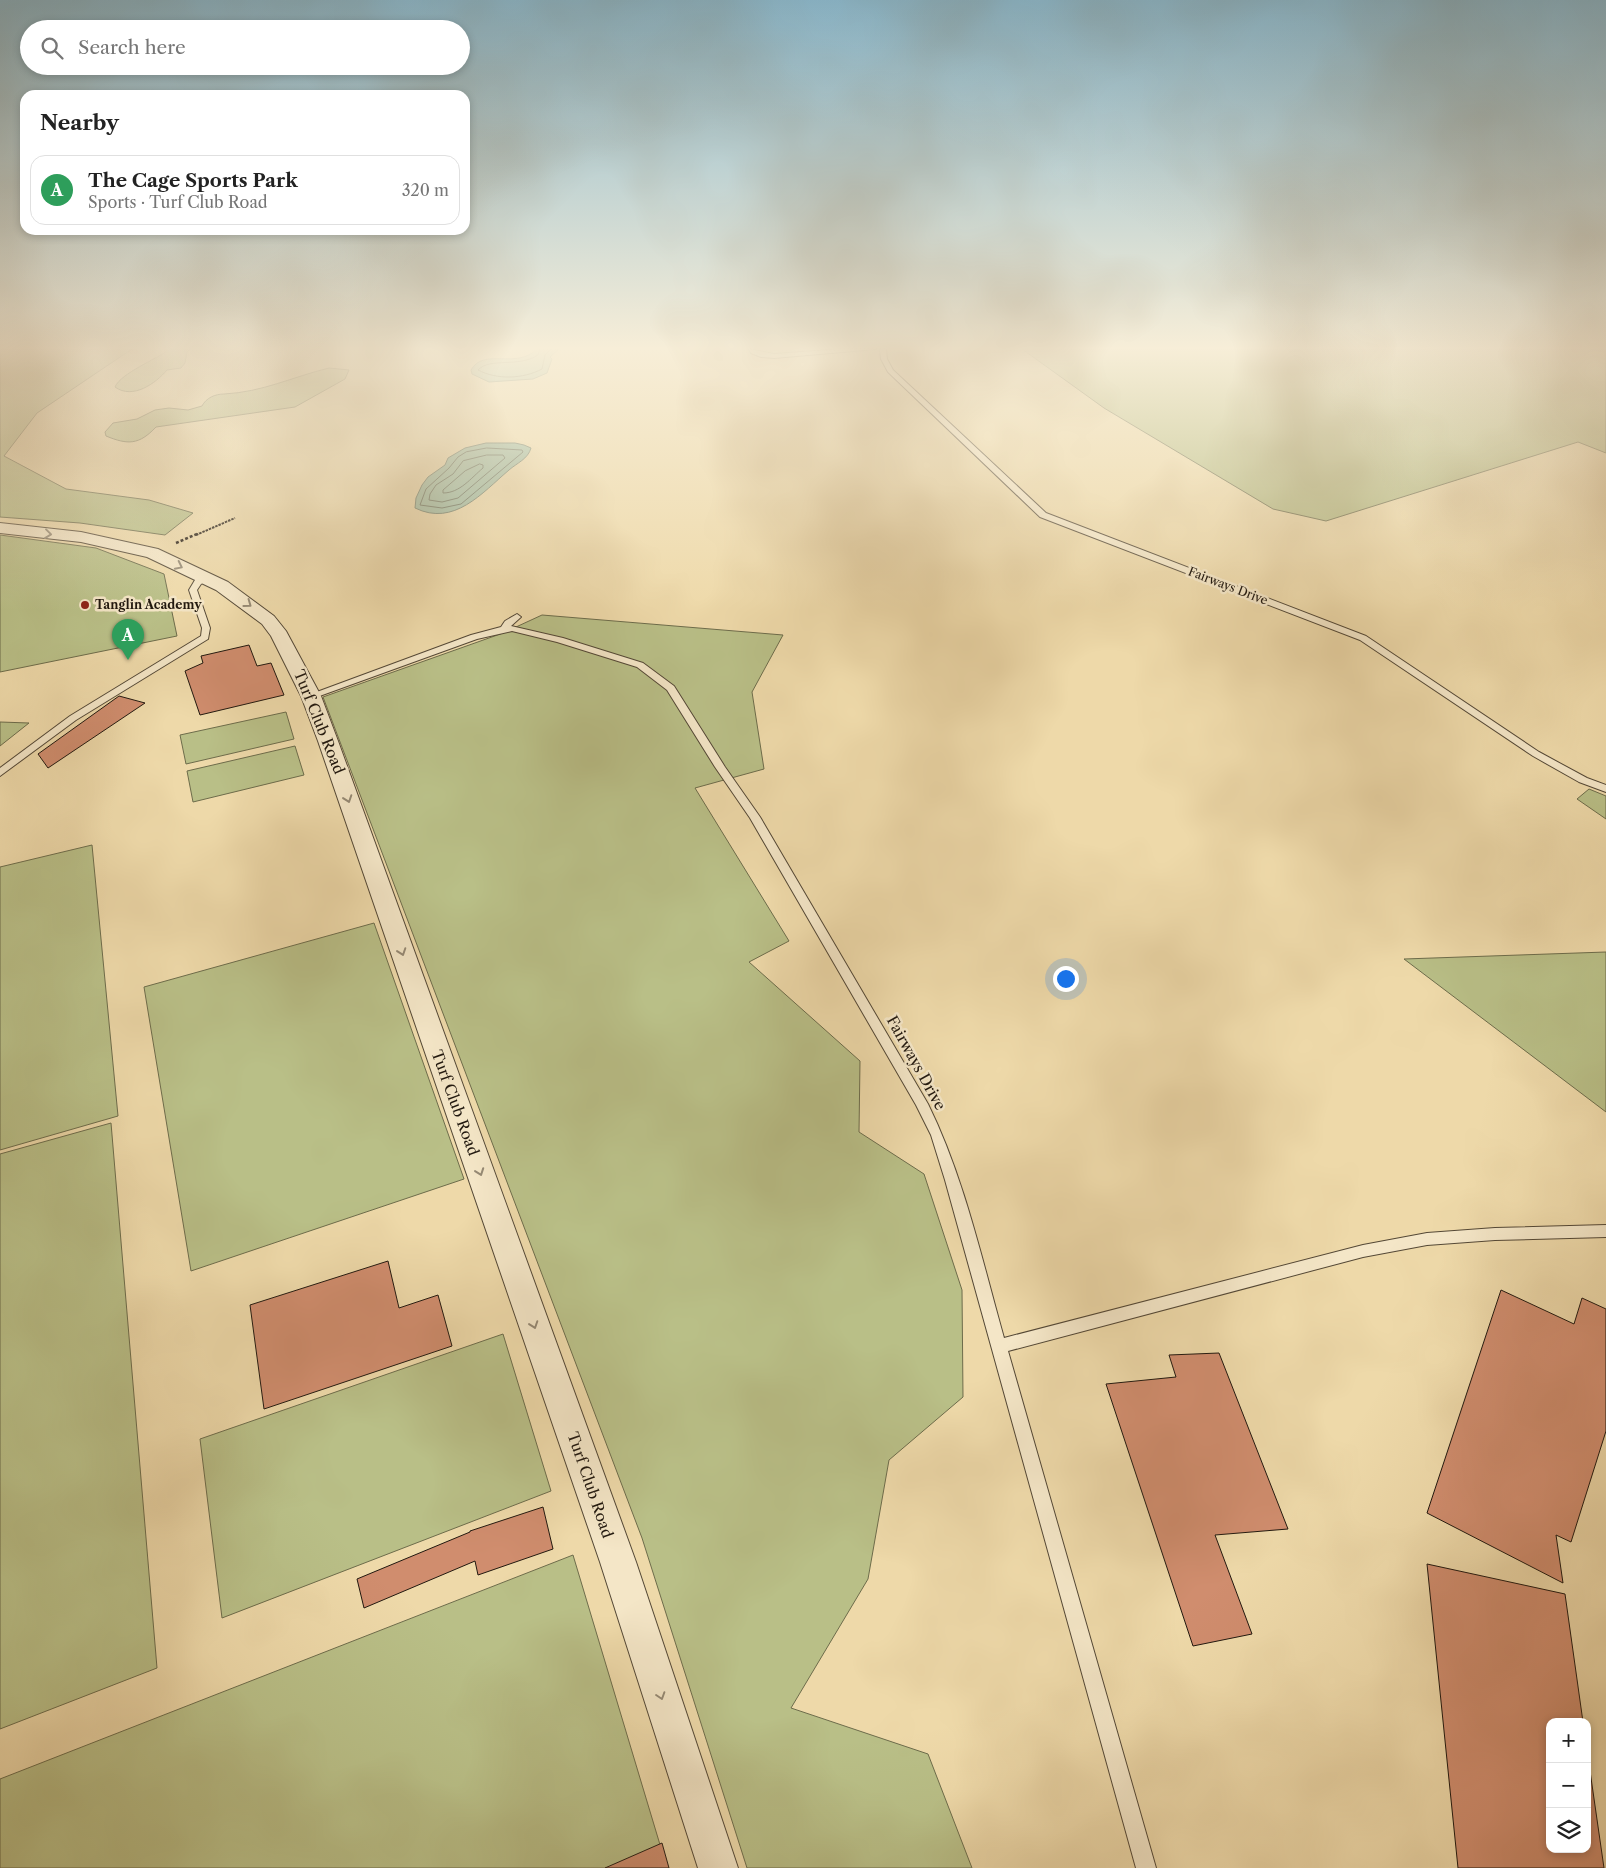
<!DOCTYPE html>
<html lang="en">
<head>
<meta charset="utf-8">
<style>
  body { margin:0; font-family:"Libre Caslon Text",serif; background:#f6f6f6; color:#222 }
  .controls { position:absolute; right:15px; bottom:15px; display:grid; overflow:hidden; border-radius:10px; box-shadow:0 2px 8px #0003 }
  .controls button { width:45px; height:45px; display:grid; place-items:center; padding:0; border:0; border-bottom:1px solid #e0e0e0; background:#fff; color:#222; font:25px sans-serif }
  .you { position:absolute; left:1065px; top:978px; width:18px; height:18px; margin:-12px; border:4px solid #fff; border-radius:50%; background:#1a73e8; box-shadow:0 0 0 8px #1a73e833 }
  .badge { display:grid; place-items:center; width:32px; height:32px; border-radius:50%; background:#8f2418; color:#fff; font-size:16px; font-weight:700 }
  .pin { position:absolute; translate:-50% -41px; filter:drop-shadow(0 1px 2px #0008) }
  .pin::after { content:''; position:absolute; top:26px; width:18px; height:15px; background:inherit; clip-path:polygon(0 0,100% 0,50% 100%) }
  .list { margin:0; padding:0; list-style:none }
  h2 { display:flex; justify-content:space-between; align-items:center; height:65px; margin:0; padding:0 20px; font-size:21px }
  h2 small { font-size:16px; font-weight:400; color:#767676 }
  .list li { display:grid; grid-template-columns:32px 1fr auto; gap:15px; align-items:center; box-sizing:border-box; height:70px; margin:0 10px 10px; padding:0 10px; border:1px solid #e0e0e0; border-radius:15px }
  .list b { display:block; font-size:19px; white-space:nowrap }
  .list p { margin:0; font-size:16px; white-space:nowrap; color:#767676 }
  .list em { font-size:16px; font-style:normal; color:#767676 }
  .icon { flex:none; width:28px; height:28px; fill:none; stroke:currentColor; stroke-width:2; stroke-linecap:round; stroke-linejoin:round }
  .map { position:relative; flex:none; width:1606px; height:1868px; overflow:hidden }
  .search { position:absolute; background:#fff; box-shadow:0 2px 8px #0003; left:20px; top:20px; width:450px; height:55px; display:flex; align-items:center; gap:12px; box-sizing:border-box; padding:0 18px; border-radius:28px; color:#767676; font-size:19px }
  .panel { position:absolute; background:#fff; box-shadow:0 2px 8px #0003; left:20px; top:90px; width:450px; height:145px; border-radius:15px }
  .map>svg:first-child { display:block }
</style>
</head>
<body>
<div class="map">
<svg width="1606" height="1868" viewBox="0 0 1606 1868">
  <rect width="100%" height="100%" fill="#eed9a9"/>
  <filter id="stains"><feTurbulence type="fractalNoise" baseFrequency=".004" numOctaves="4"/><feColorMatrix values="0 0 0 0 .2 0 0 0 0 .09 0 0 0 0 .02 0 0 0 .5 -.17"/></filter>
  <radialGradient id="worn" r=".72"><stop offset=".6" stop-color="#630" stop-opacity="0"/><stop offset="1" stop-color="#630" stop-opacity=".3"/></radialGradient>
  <!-- green -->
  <g fill="#b9bf87" stroke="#6d6c4b">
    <path d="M0,349H132L37,413L4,456L66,489L149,500L193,513L165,535L80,523L0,517Z"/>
    <path d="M170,349H190L187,352L185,363L181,368L167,370C156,383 133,400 115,387C121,373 157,359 170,349Z"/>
    <path d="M1022,349H1606V453L1578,442L1326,521L1273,509L1104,408Z"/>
    <path d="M329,368L349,370L345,379L295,407L156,427C139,445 128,445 106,436L105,432L113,423L137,419L155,410L169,408L188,410L202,406C206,398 215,394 224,394C263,392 292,377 329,368Z"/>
    <path d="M0,535L96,548L164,574L177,636L0,672Z"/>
    <path d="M542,615L783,635L752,692L764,769L695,788L789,941L749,962L860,1061L859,1132L924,1174L962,1290L963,1397L889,1460L868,1579L791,1708L928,1754L972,1868H747L642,1538L323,697L503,633Z"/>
    <path d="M286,712L294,739L186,764L180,735Z"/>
    <path d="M0,722L29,723L0,746Z"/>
    <path d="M295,746L304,775L193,802L187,771Z"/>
    <path d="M1589,789L1606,796V819L1577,799Z"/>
    <path d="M92,845L118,1116L0,1150V867Z"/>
    <path d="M374,923L464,1179L191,1271L144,987Z"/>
    <path d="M1606,952V1112L1404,959Z"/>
    <path d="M111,1123L157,1668L0,1729V1154Z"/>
    <path d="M503,1334L551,1491L222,1618L200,1439Z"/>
    <path d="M573,1555L667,1868H0V1779Z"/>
  </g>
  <!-- water -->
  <g fill="#9bbba2" stroke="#6a7a67">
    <path d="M537,349H559L550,357L552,359L547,373L533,379L489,382L472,374L471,370C484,347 516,370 537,349Z"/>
    <path d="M486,443H515L524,445L531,448C528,459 517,463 509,470C482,493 454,527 415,508L416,498L422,485L428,477L445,465L448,458L465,448Z"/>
  </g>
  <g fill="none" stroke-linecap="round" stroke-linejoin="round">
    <!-- shore -->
    <g stroke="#5e6a58" stroke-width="1">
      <path d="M540,349L538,355C518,368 490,357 478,370C497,380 523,379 542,369L545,355L551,349"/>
      <path d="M487,448L522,450L523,452L461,504L442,508L420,505L426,489L449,468L458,457L466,452Z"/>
      <path d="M487,455H503L505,458L458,498L442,502L429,500L430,494L436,485L453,474L463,461Z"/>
      <path d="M480,464L483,465V468C471,478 460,493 443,493V490L465,471Z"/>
    </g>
  </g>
  <!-- building -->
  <g fill="#d08d6e" stroke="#21180f">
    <path d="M249,645L257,666L271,663L284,695L200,715L185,671L203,663L201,656Z"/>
    <path d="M119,696L145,703L48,768L38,754Z"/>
    <path d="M388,1261L399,1308L438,1295L452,1346L264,1409L250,1305Z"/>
    <path d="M1501,1290L1574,1324L1582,1298L1606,1309V1431L1571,1542L1556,1535L1563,1583L1427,1513Z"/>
    <path d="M1219,1353L1288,1529L1215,1535L1252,1634L1193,1646L1106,1384L1176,1377L1169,1355Z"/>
    <path d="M543,1507L553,1549L478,1575L475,1561L364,1608L357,1579L470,1532V1531Z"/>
    <path d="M1427,1564L1565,1594L1583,1722H1550V1849H1587V1750L1604,1868H1458Z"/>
    <path d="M662,1843L669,1868H605Z"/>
  </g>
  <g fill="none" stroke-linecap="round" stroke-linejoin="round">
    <defs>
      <g id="service">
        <path d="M749,349L774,354L842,349H876L774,358L761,357L751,353Z"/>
        <path d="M880,349H886L887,359L893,370L1046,513L1366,636L1539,752L1587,778L1606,785V792L1579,782L1533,756L1360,640L1040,517L888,372L881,359Z"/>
        <path d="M206,577L210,579L201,584L197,590L210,628L208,639L76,720L0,776V768L70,716L201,636L202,628L189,590L195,580Z"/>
        <path d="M517,614L521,617L511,626L563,638L643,663L674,686L725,767L760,817L928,1104C964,1177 982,1260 1004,1338L1363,1245L1427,1233L1495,1228L1606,1225V1237L1495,1240L1427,1245L1363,1257L1008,1351L1156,1868H1136L945,1180L931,1135L916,1105L750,818L715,767L667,690L637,667L557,642L512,631L477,639L314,698H308L306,696L471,635L501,627L505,621Z"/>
      </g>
      <path id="minor" d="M0,523L81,532L158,549L228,582L274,616L286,631L321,696L338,741L636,1562L738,1868H698L600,1562L318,741L301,696L271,636L262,624L216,590L147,557L81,542L0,533Z"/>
    </defs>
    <!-- service casing -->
    <use href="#service" stroke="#544836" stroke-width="2"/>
    <!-- minor casing -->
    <use href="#minor" stroke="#544836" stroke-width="2"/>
    <!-- path-far1 -->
    <path stroke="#21180f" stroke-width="2" stroke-dasharray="2.5 1" stroke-linecap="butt" d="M196,535L235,518"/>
    <!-- path -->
    <path stroke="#21180f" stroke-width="2.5" stroke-dasharray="3 2" stroke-linecap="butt" d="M176,543L199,533"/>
    <!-- service -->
    <use href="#service" fill="#f4e6c7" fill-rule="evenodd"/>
    <!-- minor -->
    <use href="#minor" fill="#f4e6c7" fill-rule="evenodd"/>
  </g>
  <!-- one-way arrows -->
  <defs><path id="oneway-chevron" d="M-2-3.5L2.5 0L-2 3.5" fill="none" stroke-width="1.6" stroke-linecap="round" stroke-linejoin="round" transform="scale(1.25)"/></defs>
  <g stroke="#958974">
    <use href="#oneway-chevron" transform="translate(48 534) rotate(7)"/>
    <use href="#oneway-chevron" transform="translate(179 566) rotate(26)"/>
    <use href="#oneway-chevron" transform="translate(248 604) rotate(36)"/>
    <use href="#oneway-chevron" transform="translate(348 799) rotate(71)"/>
    <use href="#oneway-chevron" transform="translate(402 952) rotate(71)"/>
    <use href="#oneway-chevron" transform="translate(480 1172) rotate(70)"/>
    <use href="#oneway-chevron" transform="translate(534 1325) rotate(71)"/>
    <use href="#oneway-chevron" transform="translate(661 1696) rotate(72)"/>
  </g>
  <!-- sky -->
  <linearGradient id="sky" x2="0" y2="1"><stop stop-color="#89b7cc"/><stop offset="0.57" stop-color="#f7eed8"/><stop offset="1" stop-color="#f7eed8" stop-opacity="0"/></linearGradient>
  <rect width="1606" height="611" fill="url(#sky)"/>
  <!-- markers -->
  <circle fill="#8f2418" stroke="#f4e6c7" stroke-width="2" cx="85" cy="605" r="5"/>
  <g text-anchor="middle" stroke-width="5" stroke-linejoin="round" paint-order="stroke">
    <!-- far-street labels -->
    <g font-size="12" fill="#21180f" stroke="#f4e6c7">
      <text transform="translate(1228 586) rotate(21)" y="4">Fairways Drive</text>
    </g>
    <!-- far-poi labels -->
    <g font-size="12" font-weight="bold" fill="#21180f" stroke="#f4e6c7" text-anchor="start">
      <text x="95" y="609">Tanglin Academy</text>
    </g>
    <!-- street labels -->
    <g font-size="15" fill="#21180f" stroke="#f4e6c7">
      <text transform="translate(319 722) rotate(68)" y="5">Turf Club Road</text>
      <text transform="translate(916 1063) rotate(61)" y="5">Fairways Drive</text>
      <text transform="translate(455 1103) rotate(70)" y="5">Turf Club Road</text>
      <text transform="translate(590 1485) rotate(71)" y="5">Turf Club Road</text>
    </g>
  </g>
  <rect width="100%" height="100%" filter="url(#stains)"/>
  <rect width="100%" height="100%" fill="url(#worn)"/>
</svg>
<div class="controls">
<button>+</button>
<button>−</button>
<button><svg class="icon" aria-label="layers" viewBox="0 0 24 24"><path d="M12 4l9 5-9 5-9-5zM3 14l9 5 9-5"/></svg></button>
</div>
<div class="you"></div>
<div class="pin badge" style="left:128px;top:660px;background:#2e9e5b">A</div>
<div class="search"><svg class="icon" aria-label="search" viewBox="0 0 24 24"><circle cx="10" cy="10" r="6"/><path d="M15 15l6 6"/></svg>Search here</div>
<section class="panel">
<h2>Nearby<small></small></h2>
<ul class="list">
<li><span class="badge" style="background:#2e9e5b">A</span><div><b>The Cage Sports Park</b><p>Sports · Turf Club Road</p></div><em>320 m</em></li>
</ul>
</section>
</div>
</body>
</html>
